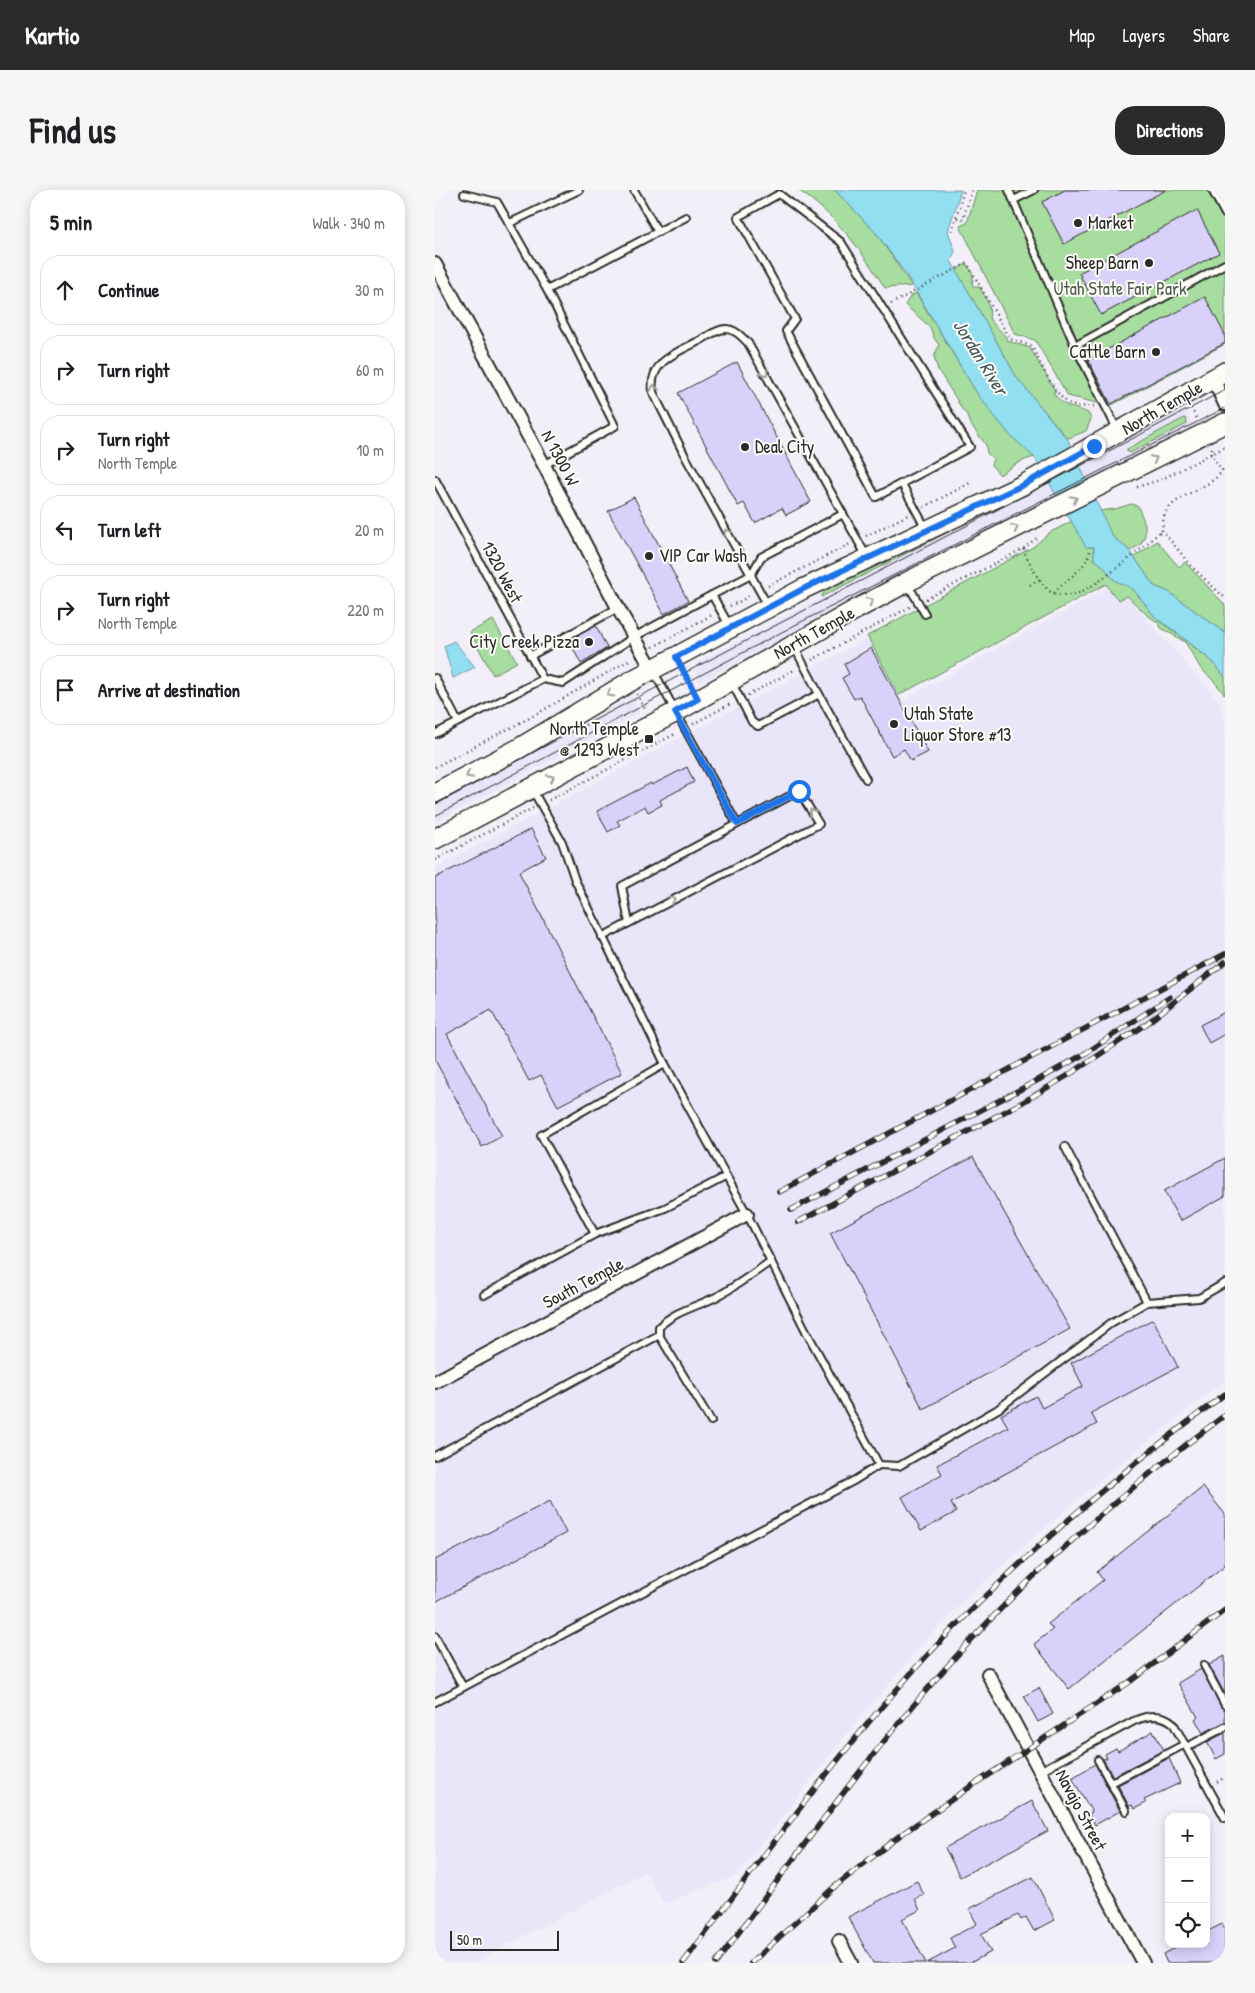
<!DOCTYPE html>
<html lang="en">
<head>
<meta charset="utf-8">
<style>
  body { margin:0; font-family:"Patrick Hand",sans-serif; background:#f6f6f6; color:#202124 }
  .controls { position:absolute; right:15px; bottom:15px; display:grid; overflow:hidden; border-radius:10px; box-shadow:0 2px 12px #0003 }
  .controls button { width:45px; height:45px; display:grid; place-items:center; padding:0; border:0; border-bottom:1px solid #e0e0e0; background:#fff; color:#202124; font:25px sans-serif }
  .scale { position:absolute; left:15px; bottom:12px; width:109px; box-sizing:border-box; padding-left:5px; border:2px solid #2b2b2b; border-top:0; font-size:14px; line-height:18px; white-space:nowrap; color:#2b2b2b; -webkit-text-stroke:4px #fdfcf7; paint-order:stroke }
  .stop { position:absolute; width:15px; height:15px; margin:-11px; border:4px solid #1a73e8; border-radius:50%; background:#fff }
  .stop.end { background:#1a73e8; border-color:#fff; box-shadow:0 1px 5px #0008 }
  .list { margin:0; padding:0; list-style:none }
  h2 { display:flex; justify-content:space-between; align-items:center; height:65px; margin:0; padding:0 20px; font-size:21px }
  h2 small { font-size:16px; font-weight:400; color:#757577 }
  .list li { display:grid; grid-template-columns:32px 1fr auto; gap:15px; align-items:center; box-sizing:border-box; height:70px; margin:0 10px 10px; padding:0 10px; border:1px solid #e0e0e0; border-radius:20px }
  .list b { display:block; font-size:19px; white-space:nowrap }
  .list p { margin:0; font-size:16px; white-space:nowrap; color:#757577 }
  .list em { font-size:16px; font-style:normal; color:#757577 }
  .icon { flex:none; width:28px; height:28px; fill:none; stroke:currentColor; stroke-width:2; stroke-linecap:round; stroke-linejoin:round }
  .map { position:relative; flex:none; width:790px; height:1773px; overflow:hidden; border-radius:20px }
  header { display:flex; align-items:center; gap:30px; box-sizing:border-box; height:70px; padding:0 25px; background:#2b2b2b; color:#fff }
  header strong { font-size:24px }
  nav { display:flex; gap:28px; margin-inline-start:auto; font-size:18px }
  .intro { display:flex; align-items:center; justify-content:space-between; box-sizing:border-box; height:120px; padding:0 30px }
  h1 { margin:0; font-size:35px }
  .button { padding:12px 22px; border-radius:20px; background:#2b2b2b; color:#fff; font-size:18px; font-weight:700 }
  main { display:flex; gap:30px; padding:0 30px }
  aside { flex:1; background:#fff; border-radius:20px; box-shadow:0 2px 12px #0003 }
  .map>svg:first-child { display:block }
</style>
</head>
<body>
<header>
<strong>Kartio</strong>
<nav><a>Map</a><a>Layers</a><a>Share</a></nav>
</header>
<div class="intro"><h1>Find us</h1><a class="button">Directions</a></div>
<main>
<aside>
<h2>5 min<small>Walk · 340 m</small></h2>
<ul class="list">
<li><svg class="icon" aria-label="ahead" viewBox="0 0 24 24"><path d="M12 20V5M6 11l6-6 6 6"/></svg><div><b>Continue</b></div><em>30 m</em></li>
<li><svg class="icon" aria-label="right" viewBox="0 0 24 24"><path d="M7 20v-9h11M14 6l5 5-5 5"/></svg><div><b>Turn right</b></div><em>60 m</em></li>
<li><svg class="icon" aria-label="right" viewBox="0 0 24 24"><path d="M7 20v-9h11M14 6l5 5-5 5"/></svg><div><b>Turn right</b><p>North Temple</p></div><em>10 m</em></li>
<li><svg class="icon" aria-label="left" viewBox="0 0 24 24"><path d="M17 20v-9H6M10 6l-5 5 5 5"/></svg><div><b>Turn left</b></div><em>20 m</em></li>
<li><svg class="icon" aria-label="right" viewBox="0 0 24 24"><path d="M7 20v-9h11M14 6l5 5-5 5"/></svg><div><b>Turn right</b><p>North Temple</p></div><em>220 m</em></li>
<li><svg class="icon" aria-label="arrive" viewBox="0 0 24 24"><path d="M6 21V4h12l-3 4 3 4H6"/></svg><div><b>Arrive at destination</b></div></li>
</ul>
</aside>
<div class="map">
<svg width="790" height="1773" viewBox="0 0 790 1773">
  <rect width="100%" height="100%" fill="#f2eff8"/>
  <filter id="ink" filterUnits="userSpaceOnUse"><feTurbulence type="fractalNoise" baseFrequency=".02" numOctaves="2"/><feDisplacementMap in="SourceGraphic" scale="10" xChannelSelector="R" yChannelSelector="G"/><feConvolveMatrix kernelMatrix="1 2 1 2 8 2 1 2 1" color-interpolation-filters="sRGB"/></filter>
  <g filter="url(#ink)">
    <!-- built -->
    <g fill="#eae6f9" fill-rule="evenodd">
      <path d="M749,216L761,241L410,415L265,492L259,480L265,471L548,324ZM748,229H751L752,234L693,263L692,259Z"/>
      <path d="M680,394L785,512L790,531V1190L654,1299L533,1406L495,1446L412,1543L303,1685L229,1714L210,1682L38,1773H0V678L435,447L467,511Z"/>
      <path d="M197,507L204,522L192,530L0,632V612Z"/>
    </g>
    <!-- green -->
    <g fill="#a7dd9f" stroke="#698465">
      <path d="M363,0H400L441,43L477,96L450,98C426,60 401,25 363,0Z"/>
      <path d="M542,0H790V154L675,216L633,206L600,150L580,144L525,36L532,33Z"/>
      <path d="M531,74C537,81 540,85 537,93L539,97H545C550,107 557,117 554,128C560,137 568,141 573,151L595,158L621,202H618C628,218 637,216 653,223L656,229L651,241L634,248L631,247L582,188L521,80Z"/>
      <path d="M481,103L543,205L574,244L600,267C586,270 576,277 565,285L556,275L558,269L552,263L551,255L534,232L532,225L526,218L522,210L503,180L499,167L504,155L499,148L495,137L470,115L475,107Z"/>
      <path d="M749,228L751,229L752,234L695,263L692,261V259Z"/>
      <path d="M696,314L703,316L710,334V345L706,354L695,361L677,346L664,321L680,319Z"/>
      <path d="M637,331L651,356L659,357V369L668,376L679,390L698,399L721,428L778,472L790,487V505L779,491L766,479L750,452L726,438L724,433L712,425L692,406L684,410L678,404L671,394L464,505L432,446L598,357L614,343Z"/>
      <path d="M526,332L527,335L386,407L391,399L399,392Z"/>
      <path d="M722,351L744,377L750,372L790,415V443L734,402L719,396L699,367Z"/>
      <path d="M58,430L82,472L58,485L35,442Z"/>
    </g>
    <!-- water -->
    <g fill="#92dff2" stroke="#6997a2">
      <path d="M400,0H526L513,41L520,61L516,71L582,188L633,250L677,346L695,361L719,396L734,402L790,443V487L778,472L745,445L721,428L698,399L679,390L668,376L659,369V357H651L600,268L574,244L543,205L470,83L441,43Z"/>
      <path d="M19,451L40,477L18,488L9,456Z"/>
    </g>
    <!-- building -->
    <g fill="#d9d1fa" stroke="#2b2b2b">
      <path d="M630,0H731L629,54L607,12Z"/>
      <path d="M762,20L784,63L666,125L644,83Z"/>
      <path d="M770,107L790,145V153L676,214L653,170Z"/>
      <path d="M302,172L376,312L351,325L347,318L320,333L309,313L303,316L243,203Z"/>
      <path d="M199,307L253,411L229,424L173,321Z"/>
      <path d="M161,436L172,458L146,474L138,458L141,456L137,449Z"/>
      <path d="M436,458L493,562L476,571L469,559L457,566L425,506L419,509L407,488L414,484L409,474Z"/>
      <path d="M252,577L259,592L225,610L227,615L213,622L210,616L182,631L185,635L173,642L162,621L216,593L217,595Z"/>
      <path d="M96,639L111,667L84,682L187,883L123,916L106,885L94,891L56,820L12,844L67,946L47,957L0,870V688Z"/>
      <path d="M790,822V844L774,853L765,835Z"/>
      <path d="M538,967L635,1139L488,1219L395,1043Z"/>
      <path d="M790,968V1006L745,1031L729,1001Z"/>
      <path d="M718,1129L743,1177L656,1223L662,1234L516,1313L521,1322L486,1341L467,1307L507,1284L502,1275L573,1237L566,1225L601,1206L607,1218L648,1196L636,1173Z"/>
      <path d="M768,1297L790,1324V1375L634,1499L599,1454L618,1439L613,1434L668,1390L662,1382Z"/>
      <path d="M115,1311L131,1343L0,1412V1370Z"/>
      <path d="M790,1466V1504L774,1475Z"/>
      <path d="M766,1479L786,1517L790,1520V1532L768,1543L760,1529L763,1527L743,1493Z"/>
      <path d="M604,1498L618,1524L603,1532L589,1506Z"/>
      <path d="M718,1541L729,1560L678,1586L668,1569L672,1568L670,1564L681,1558L683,1561Z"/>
      <path d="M790,1543V1564L781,1569L772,1552Z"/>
      <path d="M734,1568L745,1593L709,1610L711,1613L699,1619L697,1615L694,1616L683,1595Z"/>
      <path d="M660,1574L685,1621L660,1635L654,1624L657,1622L637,1588Z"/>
      <path d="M597,1611L613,1641L525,1687L510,1658Z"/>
      <path d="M598,1687L620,1730L599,1741L591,1727L586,1730L583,1725L546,1744L556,1762L535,1773H492L520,1758L515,1748L542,1734L534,1719Z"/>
      <path d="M482,1691L489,1705L480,1709L485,1720L467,1729L491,1773H438L413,1727Z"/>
      <path d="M787,1734L790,1740V1770L784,1773H732L728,1764L747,1754H771V1742Z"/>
    </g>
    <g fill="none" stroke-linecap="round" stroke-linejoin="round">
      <defs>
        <g id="lane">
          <path d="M199,0L223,42"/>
          <path d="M574,0L640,156L682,239"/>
          <path d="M777,0L790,24"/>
          <path d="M29,4L62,12L112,100L180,236L109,275"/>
          <path d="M344,4L406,52L535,257L441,307L351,141L360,129L303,27Z"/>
          <path d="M579,10L599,0"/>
          <path d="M75,33L144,0"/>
          <path d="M112,100L251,27"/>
          <path d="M640,156L790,74"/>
          <path d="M0,289L108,489"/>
          <path d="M467,294L491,339"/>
          <path d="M472,393L490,424"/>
          <path d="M277,405L316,385L326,367L408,324"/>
          <path d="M333,416L250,266L218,202C213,171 243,162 266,150C273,146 282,139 291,139C300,139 307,147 313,153L432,367"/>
          <path d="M95,466L183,418"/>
          <path d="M219,482L302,634"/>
          <path d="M0,488L23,532"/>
          <path d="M297,493L317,532L323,536L384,504L359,456"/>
          <path d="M384,504L431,589"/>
          <path d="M0,544L108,489L128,493L199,447L277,405L295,437"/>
          <path d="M97,599L127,652L140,690L230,874L312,1024L371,1141L444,1275L464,1276L563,1219L676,1133L712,1112L630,957"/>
          <path d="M167,747L384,634L364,601L187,696L194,733"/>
          <path d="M160,1044L230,1018L290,987"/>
          <path d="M49,1105L160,1044L106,945L230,874"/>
          <path d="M712,1112L764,1108L790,1093"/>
          <path d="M276,1231L224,1145V1137C239,1121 264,1116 283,1106C301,1096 319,1083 336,1071"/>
          <path d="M0,1266L224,1145"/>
          <path d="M0,1446L28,1497"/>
          <path d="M769,1475L790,1515"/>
          <path d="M0,1512L420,1290L444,1275"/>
          <path d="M752,1557L790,1537"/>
          <path d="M663,1570L691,1621"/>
          <path d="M605,1581L699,1531C713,1525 727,1523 738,1533L790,1628"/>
          <path d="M676,1593L750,1554"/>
        </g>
        <g id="street">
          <path d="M0,74L109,275L183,418L217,479"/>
          <path d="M778,189L790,214"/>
          <path d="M0,1192L312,1024"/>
          <path d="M553,1484L708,1773"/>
          <path d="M404,1751L416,1773"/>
        </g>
        <g id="secondary">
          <path d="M0,603L83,559L196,491L295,438L368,399L588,295L790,182"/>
          <path d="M0,649L241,522L418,421L472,392L790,233"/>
        </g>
      </defs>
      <!-- lane casing -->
      <use href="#lane" stroke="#2b2b2b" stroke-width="10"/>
      <!-- street casing -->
      <use href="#street" stroke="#2b2b2b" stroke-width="16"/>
      <!-- secondary casing -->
      <use href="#secondary" stroke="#2b2b2b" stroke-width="22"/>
      <!-- path -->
      <g stroke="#2b2b2b" stroke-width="2.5" stroke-dasharray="1 4" stroke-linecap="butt">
        <path d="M522,28L528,29L537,0"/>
        <path d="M517,41L529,0"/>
        <path d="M456,114L532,73L575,149L596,156C605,171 620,207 635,214C643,218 651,216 659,216"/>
        <path d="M756,218L762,229"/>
        <path d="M777,258L776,264L787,280C780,297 738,305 730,324C728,328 728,335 727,340L757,377L790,408"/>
        <path d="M702,297L725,290L790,257"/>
        <path d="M489,317L537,292"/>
        <path d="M431,346L473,325"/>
        <path d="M588,359C593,370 607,399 618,403C623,405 636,406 641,404C663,396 709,357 727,340"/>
        <path d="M595,395L605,389"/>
        <path d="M333,396L415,354"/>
        <path d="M619,403C630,389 656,377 655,357"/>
        <path d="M491,409L588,359L604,346"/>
        <path d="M295,416L315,406"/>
        <path d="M218,457L277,425"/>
        <path d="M377,470L475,417"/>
        <path d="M249,481L256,494"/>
        <path d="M202,504L210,519"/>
        <path d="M313,505L361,479"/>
        <path d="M258,534L297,513"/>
        <path d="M0,577L100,525L196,469"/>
        <path d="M114,610L242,543"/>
        <path d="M0,670L98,618"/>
        <path d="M782,1592L789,1588"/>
      </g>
      <!-- lane -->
      <use href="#lane" stroke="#fdfcf7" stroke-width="6"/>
      <!-- street -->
      <use href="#street" stroke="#fdfcf7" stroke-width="12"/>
      <!-- secondary -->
      <use href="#secondary" stroke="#fdfcf7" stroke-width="19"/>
      <!-- tram -->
      <g stroke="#2b2b2b" stroke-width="1">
        <path d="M0,614C263,475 527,339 790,200"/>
        <path d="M0,626L362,434L790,218"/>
      </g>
      <defs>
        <g id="rail">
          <path d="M344,1002L790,764"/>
          <path d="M356,1020L605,889L651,863L735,807"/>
          <path d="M363,1032L588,912L632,886L711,834L790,772"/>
          <path d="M248,1773C321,1677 391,1579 471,1489C502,1453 536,1420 571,1387C640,1321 713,1261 790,1204"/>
          <path d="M281,1773C357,1672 431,1567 516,1472C598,1380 691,1299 790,1225"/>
          <path d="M316,1773L398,1698L464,1646L535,1597L693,1493L790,1420"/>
        </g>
      </defs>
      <!-- rail casing -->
      <use href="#rail" stroke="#2b2b2b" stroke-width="5.5"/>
      <!-- rail -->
      <use href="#rail" stroke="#fdfcf7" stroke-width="4" stroke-dasharray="11" stroke-linecap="butt"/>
    </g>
    <!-- one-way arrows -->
    <defs><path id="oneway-chevron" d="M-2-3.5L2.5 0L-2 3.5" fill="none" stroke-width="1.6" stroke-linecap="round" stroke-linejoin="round" transform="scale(1.25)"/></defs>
    <g stroke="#9e9e9b">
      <use href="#oneway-chevron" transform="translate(330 183) rotate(61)"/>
      <use href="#oneway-chevron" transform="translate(219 198) rotate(-99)"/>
      <use href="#oneway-chevron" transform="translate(719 269) rotate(-27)"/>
      <use href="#oneway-chevron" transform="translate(639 309) rotate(-26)"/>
      <use href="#oneway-chevron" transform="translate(580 338) rotate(-27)"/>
      <use href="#oneway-chevron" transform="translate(292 342) rotate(-119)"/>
      <use href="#oneway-chevron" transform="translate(435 411) rotate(-28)"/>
      <use href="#oneway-chevron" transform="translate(175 504) rotate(149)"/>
      <use href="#oneway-chevron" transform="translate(34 585) rotate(152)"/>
      <use href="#oneway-chevron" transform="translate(116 588) rotate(-28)"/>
      <use href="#oneway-chevron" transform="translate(377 622) rotate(-121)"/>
      <use href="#oneway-chevron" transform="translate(237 710) rotate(-27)"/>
    </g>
  </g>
  <g fill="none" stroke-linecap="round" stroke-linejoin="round" filter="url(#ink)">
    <!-- route -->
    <path stroke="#1a73e8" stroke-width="6" d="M364,601L302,634L240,522L263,509L241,467L368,399L588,295L659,256"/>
  </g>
  <!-- markers -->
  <g fill="#2b2b2b" stroke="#fdfcf7" stroke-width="2">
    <circle cx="643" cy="33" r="5"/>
    <circle cx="714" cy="73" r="5"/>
    <circle cx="721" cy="162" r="5"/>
    <circle cx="310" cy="257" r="5"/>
    <circle cx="214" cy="366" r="5"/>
    <circle cx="154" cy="452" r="5"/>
    <circle cx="459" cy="534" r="5"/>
    <rect x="209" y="544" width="10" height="10" rx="2.5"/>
  </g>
  <g text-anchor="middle" stroke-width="4" stroke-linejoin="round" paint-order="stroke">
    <!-- poi labels -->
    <g font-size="18" fill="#2b2b2b" stroke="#fdfcf7" text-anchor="start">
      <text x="653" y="39">Market</text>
      <text x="704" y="79" text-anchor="end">Sheep Barn</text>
      <text x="711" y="168" text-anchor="end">Cattle Barn</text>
      <text x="320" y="263">Deal City</text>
      <text x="224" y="372">VIP Car Wash</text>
      <text x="144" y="458" text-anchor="end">City Creek Pizza</text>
      <text x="469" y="530">Utah State<tspan x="469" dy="21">Liquor Store #13</tspan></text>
      <text x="204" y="545" text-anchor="end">North Temple<tspan x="204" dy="21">@ 1293 West</tspan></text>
    </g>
    <!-- park labels -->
    <g font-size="18" fill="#50604e" stroke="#fdfcf7">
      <text x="685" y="105">Utah State Fair Park</text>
    </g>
    <!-- street labels -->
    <g font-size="18" fill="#2b2b2b" stroke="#fdfcf7">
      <text transform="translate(727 218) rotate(-30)" y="6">North Temple</text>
      <text transform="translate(125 268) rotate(62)" y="6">N 1300 W</text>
      <text transform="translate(67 382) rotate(62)" y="6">1320 West</text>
      <text transform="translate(379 443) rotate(-29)" y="6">North Temple</text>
      <text transform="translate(148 1093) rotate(-28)" y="6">South Temple</text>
      <text transform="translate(646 1620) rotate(62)" y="6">Navajo Street</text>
    </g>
    <!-- water labels -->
    <g font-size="19" font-style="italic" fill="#45585d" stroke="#fdfcf7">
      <text transform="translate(546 167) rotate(58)" y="7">Jordan River</text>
    </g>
  </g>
</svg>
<div class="controls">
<button>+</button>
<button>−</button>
<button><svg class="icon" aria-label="locate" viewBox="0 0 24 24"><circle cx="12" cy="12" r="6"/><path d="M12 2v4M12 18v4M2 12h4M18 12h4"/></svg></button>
</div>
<div class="scale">50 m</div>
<div class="stop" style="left:364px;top:601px"></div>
<div class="stop end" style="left:659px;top:256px"></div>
</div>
</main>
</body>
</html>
